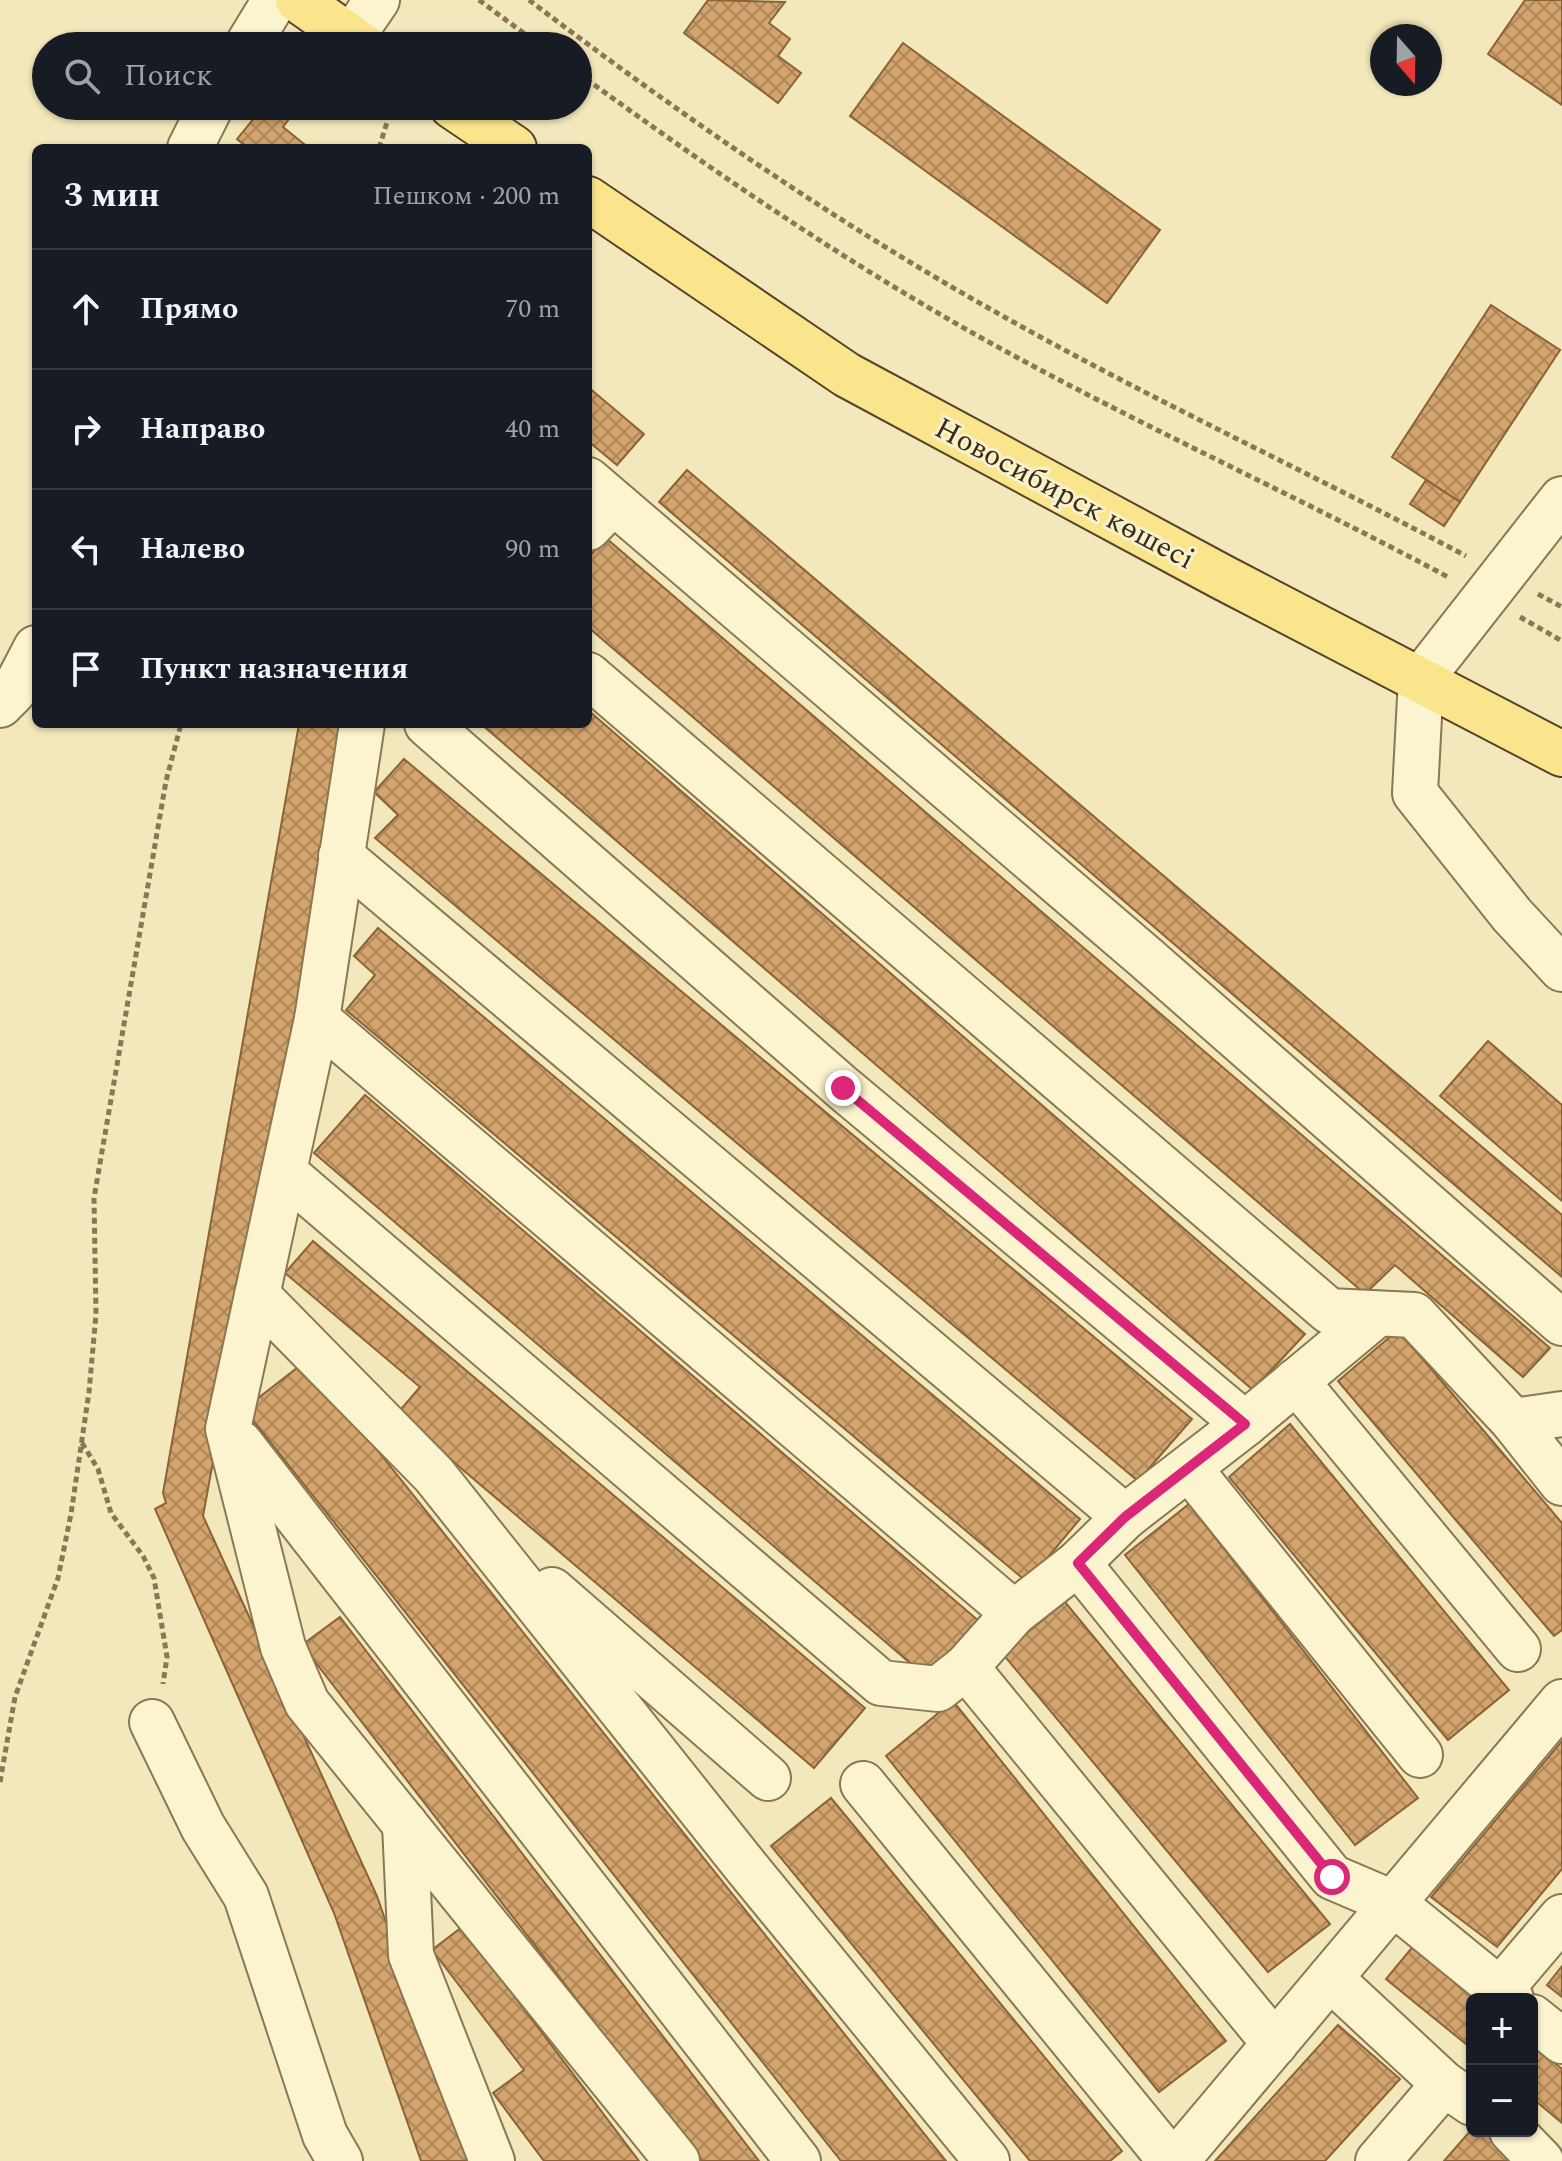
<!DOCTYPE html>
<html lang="ru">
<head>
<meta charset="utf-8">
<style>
  body { margin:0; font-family:Spectral,serif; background:#242831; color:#f1f3f6 }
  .controls { position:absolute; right:24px; bottom:24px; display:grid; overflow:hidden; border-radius:12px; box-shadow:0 2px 6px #0004 }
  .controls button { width:72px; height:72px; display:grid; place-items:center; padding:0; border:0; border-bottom:2px solid #363941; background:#171b24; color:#f1f3f6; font:40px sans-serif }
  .compass { position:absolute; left:1370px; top:24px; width:72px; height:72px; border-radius:50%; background:#171b24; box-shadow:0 2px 6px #0004; rotate:160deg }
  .stop { position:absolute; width:24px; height:24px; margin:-18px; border:6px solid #db2777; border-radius:50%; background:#fff }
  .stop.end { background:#db2777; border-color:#fff; box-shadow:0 2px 8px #0008 }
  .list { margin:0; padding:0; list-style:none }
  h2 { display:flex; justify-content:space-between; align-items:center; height:104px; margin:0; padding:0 32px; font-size:34px }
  h2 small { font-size:26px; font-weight:400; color:#9ea1a6 }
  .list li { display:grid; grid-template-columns:52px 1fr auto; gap:24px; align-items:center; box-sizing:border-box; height:120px; padding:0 32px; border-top:2px solid #363941 }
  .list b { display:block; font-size:30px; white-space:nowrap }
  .list em { font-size:26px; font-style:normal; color:#9ea1a6 }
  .icon { flex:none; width:44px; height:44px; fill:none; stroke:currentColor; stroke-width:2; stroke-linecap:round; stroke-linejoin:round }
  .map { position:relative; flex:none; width:1562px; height:2161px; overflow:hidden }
  .search { position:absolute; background:#171b24; box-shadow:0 2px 6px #0004; left:32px; top:32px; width:560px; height:88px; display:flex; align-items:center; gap:20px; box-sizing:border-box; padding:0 28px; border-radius:44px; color:#9ea1a6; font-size:30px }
  .panel { position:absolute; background:#171b24; box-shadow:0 2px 6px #0004; left:32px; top:144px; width:560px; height:584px; border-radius:12px }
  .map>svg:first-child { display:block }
</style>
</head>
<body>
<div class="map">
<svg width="1562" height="2161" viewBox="0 0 1562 2161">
  <defs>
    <pattern id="building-cross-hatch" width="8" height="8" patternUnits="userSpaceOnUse" patternTransform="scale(2)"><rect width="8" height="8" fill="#d4a46d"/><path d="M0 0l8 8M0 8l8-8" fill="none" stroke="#ad8659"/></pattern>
  </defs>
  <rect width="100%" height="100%" fill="#f2e8bb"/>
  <!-- building -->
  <g fill="url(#building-cross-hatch)" stroke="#8b6337" stroke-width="2">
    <path d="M708,0L785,2L769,23L790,39L778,56L801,73L778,103L684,33Z"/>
    <path d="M1525,0H1562V105L1488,54Z"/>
    <path d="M903,43L1160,230L1107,303L850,116Z"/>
    <path d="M264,106H291L296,110L283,127L309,148H248L237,139Z"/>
    <path d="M1491,305L1560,350L1460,502L1392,457Z"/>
    <path d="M588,387L644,434L617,465L588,441Z"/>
    <path d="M687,470L1562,1215V1277L659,502Z"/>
    <path d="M1426,480L1460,502L1444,526L1410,504Z"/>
    <path d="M606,538L1550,1348L1523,1377L1395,1265L1365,1294L588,627V558Z"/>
    <path d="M588,710L1305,1334L1253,1390L481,724H588Z"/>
    <path d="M299,724H349L203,1516L377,1896L468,2161H421L334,1913L155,1509L166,1503L163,1493Z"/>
    <path d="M404,759L1192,1419L1138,1481L375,838L398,815L374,792Z"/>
    <path d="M378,928L1080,1519L1027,1582L346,1010L375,975L354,956Z"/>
    <path d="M1488,1041L1562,1105V1201L1440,1096Z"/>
    <path d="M365,1095L980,1622L930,1680L314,1153Z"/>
    <path d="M313,1241L865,1708L814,1768L397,1414L420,1387L285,1273Z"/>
    <path d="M1398,1330L1562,1523V1630L1554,1636L1338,1381Z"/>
    <path d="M306,1361L946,2161H841L244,1409Z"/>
    <path d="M1290,1424L1509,1690L1448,1740L1229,1477Z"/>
    <path d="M1189,1504L1418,1798L1355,1845L1125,1555Z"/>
    <path d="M1065,1602L1330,1924L1268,1972L1002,1653Z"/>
    <path d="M340,1617L759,2161H702L302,1645Z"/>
    <path d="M953,1701L1226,2041L1159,2092L886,1756Z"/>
    <path d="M1562,1741V1869L1497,1947L1431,1897Z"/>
    <path d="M831,1798L1122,2151L1110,2161H1030L771,1846Z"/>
    <path d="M462,1927L639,2161H544L493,2093L524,2070L432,1950Z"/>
    <path d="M1415,1944L1479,1999H1472V2049L1386,1979Z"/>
    <path d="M1562,1966V1997L1547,1985Z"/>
    <path d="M1338,2025L1400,2079L1325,2161H1215Z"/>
    <path d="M1532,2044L1562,2069V2123L1532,2098Z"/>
    <path d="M1472,2129V2131H1487L1521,2161H1444Z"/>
  </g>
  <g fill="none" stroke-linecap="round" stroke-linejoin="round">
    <defs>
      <g id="minor">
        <path d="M351,38L377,0"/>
        <path d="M247,46L275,0"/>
        <path d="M190,148L211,106"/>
        <path d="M588,480L1145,957L1562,1323"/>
        <path d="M1562,499L1421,679L1415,793L1512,915L1562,969"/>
        <path d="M588,528L613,502"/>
        <path d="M588,675L1329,1311L1414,1315L1513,1421L1562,1483"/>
        <path d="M0,705L13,692L36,648"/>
        <path d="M362,724L317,1019L228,1429L283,1647L307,1703L677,2161"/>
        <path d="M427,724L843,1088L1245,1424"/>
        <path d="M341,856L1125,1517"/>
        <path d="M317,1019L1014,1613"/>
        <path d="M284,1172L881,1683L938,1689L966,1667L1014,1613L1078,1563L1125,1517L1245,1424L1377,1314"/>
        <path d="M257,1295L434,1475L747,1868L987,2161"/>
        <path d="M1296,1381L1518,1649"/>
        <path d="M1513,1421L1562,1414"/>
        <path d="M240,1443L798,2161"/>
        <path d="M1189,1468L1420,1755"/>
        <path d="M1078,1563L1332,1877L1393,1903L1511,1999"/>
        <path d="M552,1590L768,1778"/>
        <path d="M966,1667L1275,2044"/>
        <path d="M152,1722L203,1827L246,1896L325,2135L340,2161"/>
        <path d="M863,1784L1171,2161"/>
        <path d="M405,1824L411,1955L492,2161"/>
        <path d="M1330,1978L1444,2084L1472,2103"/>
        <path d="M1500,1990L1562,1917"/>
        <path d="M1532,2017L1562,2041"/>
        <path d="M1512,2131L1541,2161"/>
        <path d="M1176,2161L1562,1702"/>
        <path d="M1378,2161L1444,2084"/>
      </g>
      <g id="major">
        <path d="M298,0L363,46"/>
        <path d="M452,106L514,148"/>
        <path d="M588,199L847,375L1222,577L1562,754"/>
      </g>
    </defs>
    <!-- minor casing -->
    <use href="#minor" stroke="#8a7753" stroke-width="48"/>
    <!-- major casing -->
    <use href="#major" stroke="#574428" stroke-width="48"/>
    <!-- path -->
    <g stroke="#8a7753" stroke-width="5" stroke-dasharray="6 4" stroke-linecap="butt">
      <path d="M479,0L541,46"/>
      <path d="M529,0C675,111 832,220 992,310C1147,398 1309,472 1466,556"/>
      <path d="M578,73C707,167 839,258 978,336C1132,422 1293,494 1448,577"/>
      <path d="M379,148L392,106"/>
      <path d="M1538,594L1562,607"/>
      <path d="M1520,617L1562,641"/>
      <path d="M82,1443L98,1469L111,1513L143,1556L154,1578L167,1657L163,1684"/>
      <path d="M0,1782L15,1697L58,1578L71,1514L89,1392L96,1314L94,1198L166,781L181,724"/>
    </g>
    <!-- minor -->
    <use href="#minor" stroke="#fcf4ce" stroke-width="44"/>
    <!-- major -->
    <use href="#major" stroke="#fae58d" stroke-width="44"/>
  </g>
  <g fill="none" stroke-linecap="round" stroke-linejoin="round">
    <!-- route -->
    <path stroke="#db2777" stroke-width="10" d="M843,1088L1245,1424L1125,1517L1078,1563L1332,1877"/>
  </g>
  <g text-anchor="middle" stroke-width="6" stroke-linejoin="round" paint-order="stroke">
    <!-- street labels -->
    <g font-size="30" fill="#382c1a" stroke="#f8f1cb">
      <text transform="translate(1065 493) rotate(28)" y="10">Новосибирск көшесі</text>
    </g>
  </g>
</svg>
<div class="controls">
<button>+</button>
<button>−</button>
</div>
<svg class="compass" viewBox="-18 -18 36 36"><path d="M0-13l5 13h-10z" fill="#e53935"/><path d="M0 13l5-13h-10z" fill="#9ea1a6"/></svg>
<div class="stop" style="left:1332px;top:1877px"></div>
<div class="stop end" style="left:843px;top:1088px"></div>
<div class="search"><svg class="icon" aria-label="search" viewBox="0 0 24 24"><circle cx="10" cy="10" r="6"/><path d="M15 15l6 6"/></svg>Поиск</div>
<section class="panel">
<h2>3 мин<small>Пешком · 200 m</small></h2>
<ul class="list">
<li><svg class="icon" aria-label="ahead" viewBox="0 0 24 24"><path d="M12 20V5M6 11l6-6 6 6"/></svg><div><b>Прямо</b></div><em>70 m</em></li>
<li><svg class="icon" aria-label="right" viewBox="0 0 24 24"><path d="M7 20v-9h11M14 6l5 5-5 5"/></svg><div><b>Направо</b></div><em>40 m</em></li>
<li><svg class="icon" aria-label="left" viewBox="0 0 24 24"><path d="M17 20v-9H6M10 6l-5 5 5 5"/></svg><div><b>Налево</b></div><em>90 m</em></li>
<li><svg class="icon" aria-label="arrive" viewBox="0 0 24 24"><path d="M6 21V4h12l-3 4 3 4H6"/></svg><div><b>Пункт назначения</b></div></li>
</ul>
</section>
</div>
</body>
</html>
